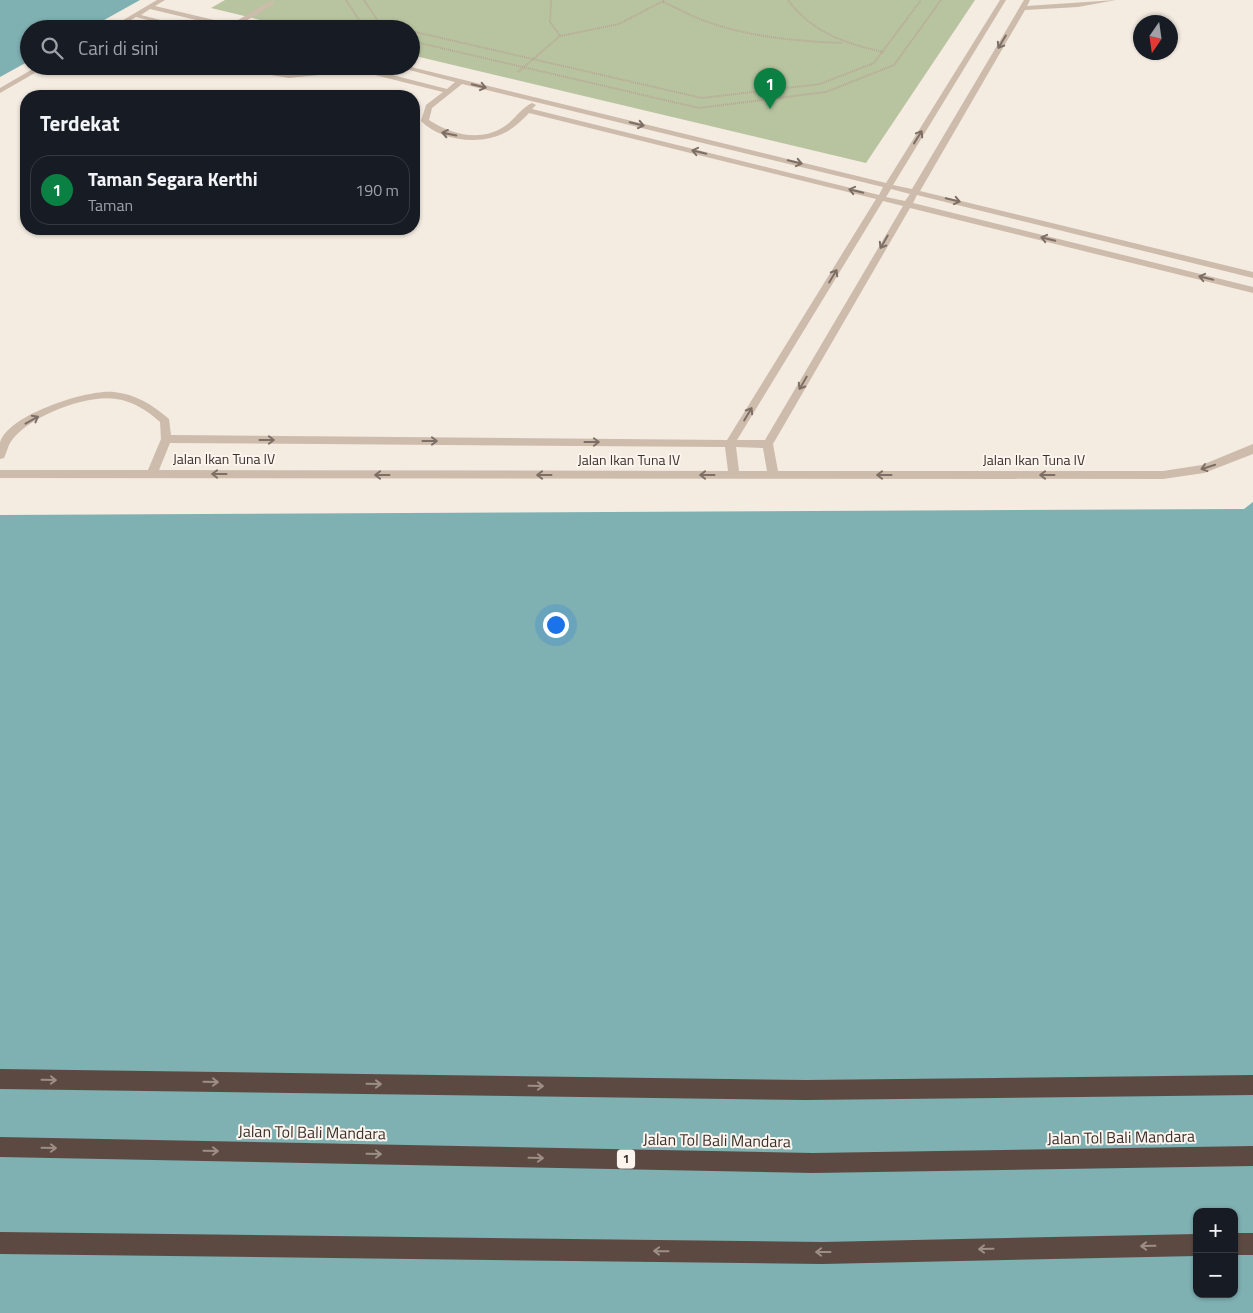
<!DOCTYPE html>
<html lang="id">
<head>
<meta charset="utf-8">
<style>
  body { margin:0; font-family:"Titillium Web",sans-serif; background:#20242c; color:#f1f3f6 }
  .controls { position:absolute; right:15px; bottom:15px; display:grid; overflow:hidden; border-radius:10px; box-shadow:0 1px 4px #0004 }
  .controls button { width:45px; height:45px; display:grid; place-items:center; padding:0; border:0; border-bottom:1px solid #363941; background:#171b24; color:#f1f3f6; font:25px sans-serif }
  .compass { position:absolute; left:1133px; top:15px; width:45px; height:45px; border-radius:50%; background:#171b24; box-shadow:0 1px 4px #0004; rotate:193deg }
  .you { position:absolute; left:555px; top:624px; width:18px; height:18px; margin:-12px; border:4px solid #fff; border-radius:50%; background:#1a73e8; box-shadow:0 0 0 8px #1a73e833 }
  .badge { display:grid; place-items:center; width:32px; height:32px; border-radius:50%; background:#0b8043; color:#fff; font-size:16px; font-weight:700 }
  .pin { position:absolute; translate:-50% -41px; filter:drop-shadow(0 1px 2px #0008) }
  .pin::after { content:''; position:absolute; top:26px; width:18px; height:15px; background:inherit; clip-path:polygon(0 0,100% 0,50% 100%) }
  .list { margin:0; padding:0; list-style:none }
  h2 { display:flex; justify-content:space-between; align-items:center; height:65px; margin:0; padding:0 20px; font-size:21px }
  h2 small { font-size:16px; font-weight:400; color:#9ea1a6 }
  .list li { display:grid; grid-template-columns:32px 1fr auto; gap:15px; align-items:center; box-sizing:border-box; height:70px; margin:0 10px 10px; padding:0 10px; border:1px solid #363941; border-radius:20px }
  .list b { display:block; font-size:19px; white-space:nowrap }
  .list p { margin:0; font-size:16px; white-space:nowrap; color:#9ea1a6 }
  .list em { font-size:16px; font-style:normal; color:#9ea1a6 }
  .icon { flex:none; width:28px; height:28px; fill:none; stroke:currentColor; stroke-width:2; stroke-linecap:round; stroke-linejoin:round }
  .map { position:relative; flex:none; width:1253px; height:1313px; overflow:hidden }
  .search { position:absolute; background:#171b24; box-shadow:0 1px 4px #0004; left:20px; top:20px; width:400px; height:55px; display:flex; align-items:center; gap:12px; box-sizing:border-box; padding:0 18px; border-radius:28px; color:#9ea1a6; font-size:19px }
  .panel { position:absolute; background:#171b24; box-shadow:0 1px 4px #0004; left:20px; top:90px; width:400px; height:145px; border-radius:20px }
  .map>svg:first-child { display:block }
</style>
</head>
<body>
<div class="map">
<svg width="1253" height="1313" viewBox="0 0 1253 1313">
  <rect width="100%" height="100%" fill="#f4ebe1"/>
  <!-- green -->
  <path fill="#b8c4a0" d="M225,0H975L866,163L411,55V29H298L211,8Z"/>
  <!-- water -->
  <g fill="#7fb0b2" fill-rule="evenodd">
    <path d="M0,0H140L88,29H29V61L0,77Z"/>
    <path d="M1253,502V1313H0V515L1244,509ZM1197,1212H1234V1294H1197Z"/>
  </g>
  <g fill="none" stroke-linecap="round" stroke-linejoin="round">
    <!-- path -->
    <g stroke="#b9a596" stroke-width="2" stroke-dasharray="1 1" stroke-linecap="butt">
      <path d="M346,0L365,29"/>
      <path d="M364,0L380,24L400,29"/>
      <path d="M788,0C813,33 844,43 883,52"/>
      <path d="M663,2C677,8 691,16 705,21C749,37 796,41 842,43"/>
      <path d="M411,31L702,98L820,84L874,63L921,0"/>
      <path d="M560,36L619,24L665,0"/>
      <path d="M411,41L699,108L826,92L894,65L941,0"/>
      <path d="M518,72L560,36L550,22L551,0"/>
    </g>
    <!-- service -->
    <g fill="#cdbbac" fill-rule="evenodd">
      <path d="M157,0H165L155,6L231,24L271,1L276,2L238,26L247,29H234L150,9L141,15L195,29H183L136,17L116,29H108Z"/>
      <path d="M1000,0H1006L893,185L912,189L1024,0H1030L1027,6L1116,0L1078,7L1025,10L920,191L1253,272V278L917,195L913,203L1253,287V293L910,208L773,444L778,471H1163L1202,465L1253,444V454L1204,473L1163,479L0,478V470H148L161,439L160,422C148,411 133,401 116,399C87,394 30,416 12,440C8,445 7,452 4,458L0,459C0,454 0,448 0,443C7,415 88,389 114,392C135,394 153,405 169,419L171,435L727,440L876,199L529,113C523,119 516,126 508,131C483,146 442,142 421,121L426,105L443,92L359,71L289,78L259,73L246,66H256L275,72L289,73L318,72L357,66L447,89L455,82L394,66H407L886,183ZM462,84L883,187L879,195L532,109L536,105L532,103C523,107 516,117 509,123C485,143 453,136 429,120L432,108ZM891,189L910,194L905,201L886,197ZM883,201L903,206L765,440H737ZM170,443L725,447L728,471L159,470ZM736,447L763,448L767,471H739Z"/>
      <path d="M38,66H47L0,93V88Z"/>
    </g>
    <!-- motorway -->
    <g fill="#5c4a42" fill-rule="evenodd">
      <path d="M0,1069L806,1080L1253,1075V1095L806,1100L0,1089Z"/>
      <path d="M0,1137L813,1153L1253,1146V1166L813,1173L0,1157Z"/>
      <path d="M0,1232L822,1242L1197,1234V1256L822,1264L0,1254Z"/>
      <rect x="1234" y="1233" width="19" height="22"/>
    </g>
  </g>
  <!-- one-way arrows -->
  <defs><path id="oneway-shaft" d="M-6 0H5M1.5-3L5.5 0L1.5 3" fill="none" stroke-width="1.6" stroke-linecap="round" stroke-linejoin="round" transform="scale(1.25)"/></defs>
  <g stroke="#7d6f65">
    <use href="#oneway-shaft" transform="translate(1002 42) rotate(121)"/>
    <use href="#oneway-shaft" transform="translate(479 86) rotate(14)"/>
    <use href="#oneway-shaft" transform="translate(637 124) rotate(14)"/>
    <use href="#oneway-shaft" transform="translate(449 134) rotate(-168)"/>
    <use href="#oneway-shaft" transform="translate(918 137) rotate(-58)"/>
    <use href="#oneway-shaft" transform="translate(699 152) rotate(-166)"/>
    <use href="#oneway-shaft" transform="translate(795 162) rotate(14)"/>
    <use href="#oneway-shaft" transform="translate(856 191) rotate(-166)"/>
    <use href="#oneway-shaft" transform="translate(953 200) rotate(14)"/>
    <use href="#oneway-shaft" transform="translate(1048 239) rotate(-166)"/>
    <use href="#oneway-shaft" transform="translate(884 242) rotate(120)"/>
    <use href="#oneway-shaft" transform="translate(833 276) rotate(-59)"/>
    <use href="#oneway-shaft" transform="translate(1206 278) rotate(-166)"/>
    <use href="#oneway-shaft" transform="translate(803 383) rotate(120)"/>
    <use href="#oneway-shaft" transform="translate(748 414) rotate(-59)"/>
    <use href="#oneway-shaft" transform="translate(32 420) rotate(-29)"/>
    <use href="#oneway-shaft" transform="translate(267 440)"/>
    <use href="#oneway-shaft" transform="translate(430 441)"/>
    <use href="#oneway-shaft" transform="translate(592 442)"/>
    <use href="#oneway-shaft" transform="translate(1208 467) rotate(162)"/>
    <use href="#oneway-shaft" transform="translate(219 474) rotate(-180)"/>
    <use href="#oneway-shaft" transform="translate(382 475) rotate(-180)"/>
    <use href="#oneway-shaft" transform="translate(544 475) rotate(-180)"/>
    <use href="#oneway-shaft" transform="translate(707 475) rotate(-180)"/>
    <use href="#oneway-shaft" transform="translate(884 475) rotate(180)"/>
    <use href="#oneway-shaft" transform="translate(1047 475) rotate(180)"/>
  </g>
  <g stroke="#9c8e87">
    <use href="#oneway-shaft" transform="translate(49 1080) rotate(1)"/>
    <use href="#oneway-shaft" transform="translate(211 1082) rotate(1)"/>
    <use href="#oneway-shaft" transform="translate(374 1084) rotate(1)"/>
    <use href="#oneway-shaft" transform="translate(536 1086) rotate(1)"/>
    <use href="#oneway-shaft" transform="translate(49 1148) rotate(1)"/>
    <use href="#oneway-shaft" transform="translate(211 1151) rotate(1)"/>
    <use href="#oneway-shaft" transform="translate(374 1154) rotate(1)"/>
    <use href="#oneway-shaft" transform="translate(536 1158) rotate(1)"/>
    <use href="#oneway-shaft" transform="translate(1148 1246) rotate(179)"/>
    <use href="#oneway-shaft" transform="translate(986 1249) rotate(179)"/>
    <use href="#oneway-shaft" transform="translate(661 1251) rotate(-179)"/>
    <use href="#oneway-shaft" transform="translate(823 1252) rotate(180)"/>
  </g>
  <g text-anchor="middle" stroke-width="4" stroke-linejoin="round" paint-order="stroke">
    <!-- shield labels -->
    <rect fill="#fbf5ee" stroke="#756b66" stroke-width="1" x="617" y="1149.5" width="18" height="19" rx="4"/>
    <g font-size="12" font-weight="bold" fill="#3b302b">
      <text x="626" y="1163">1</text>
    </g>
    <!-- street labels -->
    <g font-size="14" fill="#3b302b" stroke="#fbf5ee">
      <text x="224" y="464">Jalan Ikan Tuna IV</text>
      <text x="629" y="465">Jalan Ikan Tuna IV</text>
      <text x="1034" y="465">Jalan Ikan Tuna IV</text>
    </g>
    <!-- near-street labels -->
    <g font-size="16" fill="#3b302b" stroke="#fbf5ee">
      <text transform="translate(312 1132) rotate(1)" y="6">Jalan Tol Bali Mandara</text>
      <text transform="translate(1121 1137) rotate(-1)" y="6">Jalan Tol Bali Mandara</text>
      <text transform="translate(717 1140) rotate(1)" y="6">Jalan Tol Bali Mandara</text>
    </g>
  </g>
</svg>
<div class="controls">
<button>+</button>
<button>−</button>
</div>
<svg class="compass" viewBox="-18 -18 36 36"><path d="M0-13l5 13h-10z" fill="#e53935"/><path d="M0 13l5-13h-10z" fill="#9ea1a6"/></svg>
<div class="you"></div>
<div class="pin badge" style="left:770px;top:109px">1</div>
<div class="search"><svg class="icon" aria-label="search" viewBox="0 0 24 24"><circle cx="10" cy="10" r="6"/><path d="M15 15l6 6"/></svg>Cari di sini</div>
<section class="panel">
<h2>Terdekat<small></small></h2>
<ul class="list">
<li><span class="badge">1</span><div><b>Taman Segara Kerthi</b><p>Taman</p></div><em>190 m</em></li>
</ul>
</section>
</div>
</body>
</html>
